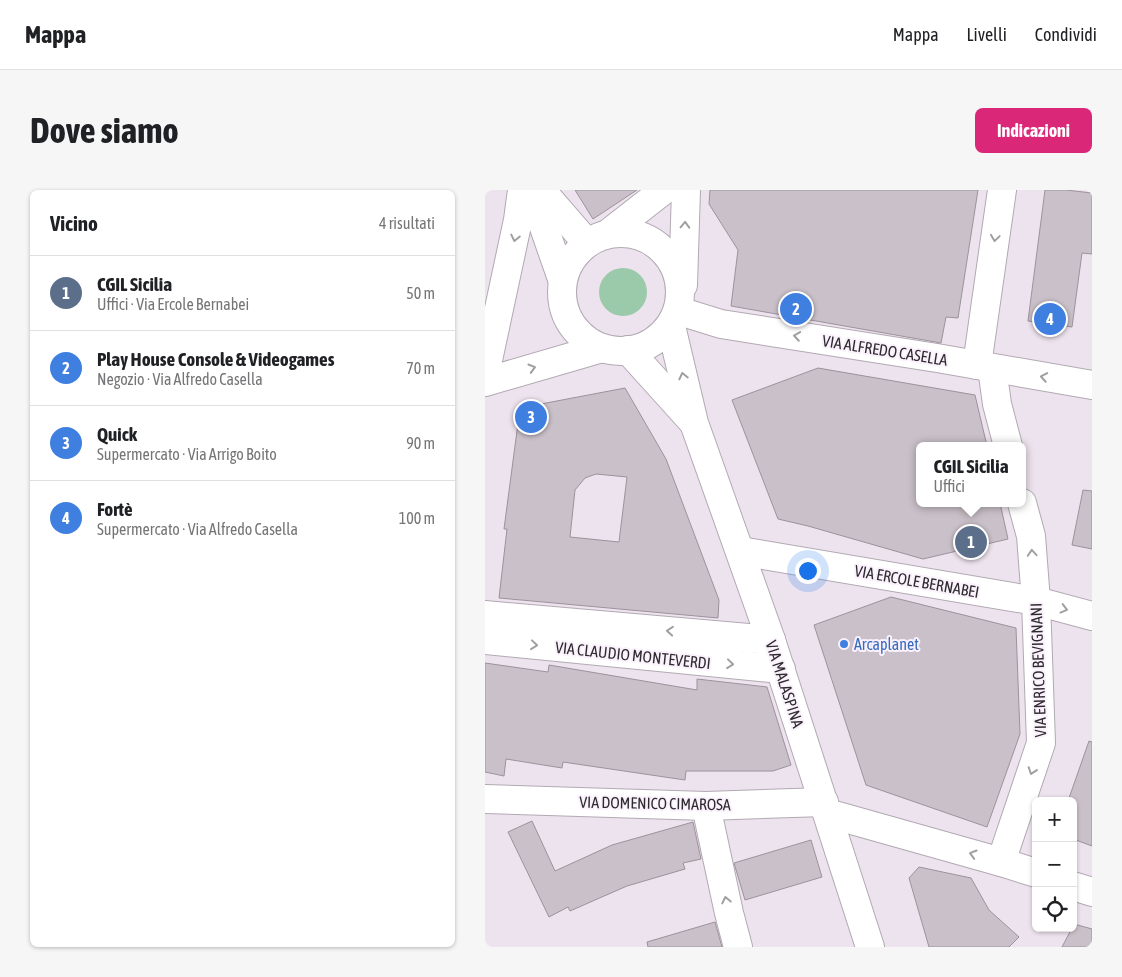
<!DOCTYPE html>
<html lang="it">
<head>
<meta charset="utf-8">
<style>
  body { margin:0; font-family:"Asap Condensed",sans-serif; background:#f6f6f6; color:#202124 }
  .controls { position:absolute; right:15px; bottom:15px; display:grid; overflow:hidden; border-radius:8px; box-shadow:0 1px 4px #0004 }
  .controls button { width:45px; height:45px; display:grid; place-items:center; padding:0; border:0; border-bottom:1px solid #e0e0e0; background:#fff; color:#202124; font:25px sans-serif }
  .you { position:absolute; left:322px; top:380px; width:18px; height:18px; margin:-12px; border:4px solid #fff; border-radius:50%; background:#1a73e8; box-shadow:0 0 0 8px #1a73e833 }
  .badge { display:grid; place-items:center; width:32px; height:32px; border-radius:50%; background:#db2777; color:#fff; font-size:16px; font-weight:700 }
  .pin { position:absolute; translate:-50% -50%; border:2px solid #fff; box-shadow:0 1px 5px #0006 }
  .popup { position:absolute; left:431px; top:252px; width:110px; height:65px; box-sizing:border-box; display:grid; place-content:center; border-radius:8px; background:#fff; filter:drop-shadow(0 1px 4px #0005); font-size:16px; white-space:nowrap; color:#757577 }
  .popup b { font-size:19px; color:#202124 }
  .popup::after { content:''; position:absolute; left:50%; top:100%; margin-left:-10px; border:10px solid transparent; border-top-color:#fff }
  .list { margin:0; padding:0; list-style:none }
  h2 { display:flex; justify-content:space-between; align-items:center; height:65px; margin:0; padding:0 20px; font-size:21px }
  h2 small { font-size:16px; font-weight:400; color:#757577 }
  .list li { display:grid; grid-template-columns:32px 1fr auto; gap:15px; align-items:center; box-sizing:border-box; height:75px; padding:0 20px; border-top:1px solid #e0e0e0 }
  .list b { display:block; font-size:19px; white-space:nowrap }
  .list p { margin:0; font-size:16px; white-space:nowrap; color:#757577 }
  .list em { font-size:16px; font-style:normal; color:#757577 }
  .icon { flex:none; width:28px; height:28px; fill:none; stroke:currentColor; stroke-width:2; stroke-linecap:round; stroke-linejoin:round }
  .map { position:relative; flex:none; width:607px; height:757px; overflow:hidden; border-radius:8px }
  header { display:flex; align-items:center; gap:30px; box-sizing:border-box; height:70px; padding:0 25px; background:#fff; border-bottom:1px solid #e0e0e0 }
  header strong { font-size:24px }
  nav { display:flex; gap:28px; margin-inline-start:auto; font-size:18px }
  .intro { display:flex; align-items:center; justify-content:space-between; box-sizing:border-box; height:120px; padding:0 30px }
  h1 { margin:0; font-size:35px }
  .button { padding:12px 22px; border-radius:8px; background:#db2777; color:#fff; font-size:18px; font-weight:700 }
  main { display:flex; gap:30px; padding:0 30px }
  aside { flex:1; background:#fff; border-radius:8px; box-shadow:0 1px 4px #0004 }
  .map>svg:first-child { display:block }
</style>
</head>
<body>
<header>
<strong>Mappa</strong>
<nav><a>Mappa</a><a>Livelli</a><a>Condividi</a></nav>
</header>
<div class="intro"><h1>Dove siamo</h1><a class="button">Indicazioni</a></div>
<main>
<aside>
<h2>Vicino<small>4 risultati</small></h2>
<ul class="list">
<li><span class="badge" style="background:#5c6f8a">1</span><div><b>CGIL Sicilia</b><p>Uffici · Via Ercole Bernabei</p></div><em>50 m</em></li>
<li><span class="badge" style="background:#3f7fe0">2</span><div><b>Play House Console &amp; Videogames</b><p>Negozio · Via Alfredo Casella</p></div><em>70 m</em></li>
<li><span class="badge" style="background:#3f7fe0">3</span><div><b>Quick</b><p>Supermercato · Via Arrigo Boito</p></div><em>90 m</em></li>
<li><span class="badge" style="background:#3f7fe0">4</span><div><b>Fortè</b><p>Supermercato · Via Alfredo Casella</p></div><em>100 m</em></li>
</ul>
</aside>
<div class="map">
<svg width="607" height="757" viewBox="0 0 607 757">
  <rect width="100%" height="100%" fill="#ede3ee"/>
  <!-- green -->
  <circle fill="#9acaaa" cx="138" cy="102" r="24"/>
  <!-- building -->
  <g fill="#cac0c9" stroke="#9c929c" fill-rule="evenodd">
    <path d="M90,0H152L108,29Z"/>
    <path d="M225,0H493L473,128L461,127L456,153L246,116L253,60L224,14Z"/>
    <path d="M560,0H581L607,3V64L597,63L587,137L543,131Z"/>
    <path d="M333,178L490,205L502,256H435V313H515L523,349L438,369L323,336L293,329L247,210Z"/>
    <path d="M140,198L181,269L234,410L233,428L14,408L22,339H19L35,218ZM111,284L142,287L134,352L85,347L90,300L100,288Z"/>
    <path d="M598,300L607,301V359L587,355Z"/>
    <path d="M406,407L531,438L535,544L502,637L381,595L329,435Z"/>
    <path d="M0,473L63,482L64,475L212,500V489L282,497L306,575L288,581H201L200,590L78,572L77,578L21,569L19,586L0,582Z"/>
    <path d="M604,551L607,552V656L588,649V611H583Z"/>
    <path d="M47,631L70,681L127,655L208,632L216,669L198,673L200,679L142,696L85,721L83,717L64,727L23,642Z"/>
    <path d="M326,650L337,687L260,710L249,673Z"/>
    <path d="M434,677L486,688L504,720L534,747L524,757H444L424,688Z"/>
    <path d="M230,732L237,757H163L162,752Z"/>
    <path d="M589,734L607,739V757H577L587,738H588Z"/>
  </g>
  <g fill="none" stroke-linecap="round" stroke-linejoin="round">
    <defs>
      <g id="minor">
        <path d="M46,0L77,89"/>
        <path d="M56,0L102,53"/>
        <path d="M125,42L179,0"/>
        <circle cx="136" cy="102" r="59"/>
        <path d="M198,95L201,0"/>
        <path d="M194,121L236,134L452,168L607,195"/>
        <path d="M186,136L209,233L286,450L385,757"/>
        <path d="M143,160L208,232"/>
        <path d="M492,175L517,0"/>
        <path d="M507,178L512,214L523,256"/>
        <path d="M0,184L33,30L37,0"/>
        <path d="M0,192L117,158"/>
        <path d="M255,361L551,411L607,426"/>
        <path d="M0,425L286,450"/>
        <path d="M0,450L296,479"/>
        <path d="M0,609L221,616L339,612"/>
        <path d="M221,616L244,723L253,757"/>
        <path d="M342,623L516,672L551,683"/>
        <path d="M516,672L556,553L551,411L546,346L537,313"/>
        <path d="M588,696L607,702"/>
      </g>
    </defs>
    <!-- minor casing -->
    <use href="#minor" stroke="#b2a9b3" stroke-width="30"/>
    <!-- minor -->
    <use href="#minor" stroke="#fff" stroke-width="28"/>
  </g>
  <!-- one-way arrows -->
  <defs><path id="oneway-chevron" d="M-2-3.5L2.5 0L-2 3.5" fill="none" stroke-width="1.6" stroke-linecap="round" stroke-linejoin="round" transform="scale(1.25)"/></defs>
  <g stroke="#a1a0a1">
    <use href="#oneway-chevron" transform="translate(200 35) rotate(-88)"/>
    <use href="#oneway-chevron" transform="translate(30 48) rotate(102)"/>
    <use href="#oneway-chevron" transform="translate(510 48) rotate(98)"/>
    <use href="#oneway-chevron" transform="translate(312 146) rotate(-171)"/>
    <use href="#oneway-chevron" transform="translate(47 178) rotate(-16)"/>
    <use href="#oneway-chevron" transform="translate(198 186) rotate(-103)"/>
    <use href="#oneway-chevron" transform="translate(559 187) rotate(-170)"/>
    <use href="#oneway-chevron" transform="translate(547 363) rotate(-94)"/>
    <use href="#oneway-chevron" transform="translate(579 419) rotate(15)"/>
    <use href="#oneway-chevron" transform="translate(185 441) rotate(-175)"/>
    <use href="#oneway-chevron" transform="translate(49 455) rotate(6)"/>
    <use href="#oneway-chevron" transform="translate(245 474) rotate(6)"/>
    <use href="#oneway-chevron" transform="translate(547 581) rotate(109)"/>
    <use href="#oneway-chevron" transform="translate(488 664) rotate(-164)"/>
    <use href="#oneway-chevron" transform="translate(241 710) rotate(-102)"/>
  </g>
  <!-- markers -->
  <circle fill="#3f7fe0" stroke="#faf1fc" stroke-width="2" cx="359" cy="454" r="5"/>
  <g text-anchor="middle" stroke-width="4" stroke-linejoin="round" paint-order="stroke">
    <!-- street labels -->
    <g font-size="16" fill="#2e2b2f" stroke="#faf1fc">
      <text transform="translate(400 160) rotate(9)" y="6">VIA ALFREDO CASELLA</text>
      <text transform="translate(432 391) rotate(10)" y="6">VIA ERCOLE BERNABEI</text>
      <text transform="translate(148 465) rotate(6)" y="6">VIA CLAUDIO MONTEVERDI</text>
      <text transform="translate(553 480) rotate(-92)" y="6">VIA ENRICO BEVIGNANI</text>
      <text transform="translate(300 494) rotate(72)" y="6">VIA MALASPINA</text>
      <text transform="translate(170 613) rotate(1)" y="6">VIA DOMENICO CIMAROSA</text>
    </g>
    <!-- shop labels -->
    <g font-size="16" fill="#366cbe" stroke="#faf1fc" text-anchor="start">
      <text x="369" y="460">Arcaplanet</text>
    </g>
  </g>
</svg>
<div class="controls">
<button>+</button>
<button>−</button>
<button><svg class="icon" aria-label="locate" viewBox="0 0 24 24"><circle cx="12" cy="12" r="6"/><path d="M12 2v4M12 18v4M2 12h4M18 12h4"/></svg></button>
</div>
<div class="you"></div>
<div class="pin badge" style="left:486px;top:352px;background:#5c6f8a">1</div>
<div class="popup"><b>CGIL Sicilia</b>Uffici</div>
<div class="pin badge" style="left:311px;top:119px;background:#3f7fe0">2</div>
<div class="pin badge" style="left:46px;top:227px;background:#3f7fe0">3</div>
<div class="pin badge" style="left:565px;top:129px;background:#3f7fe0">4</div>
</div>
</main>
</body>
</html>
